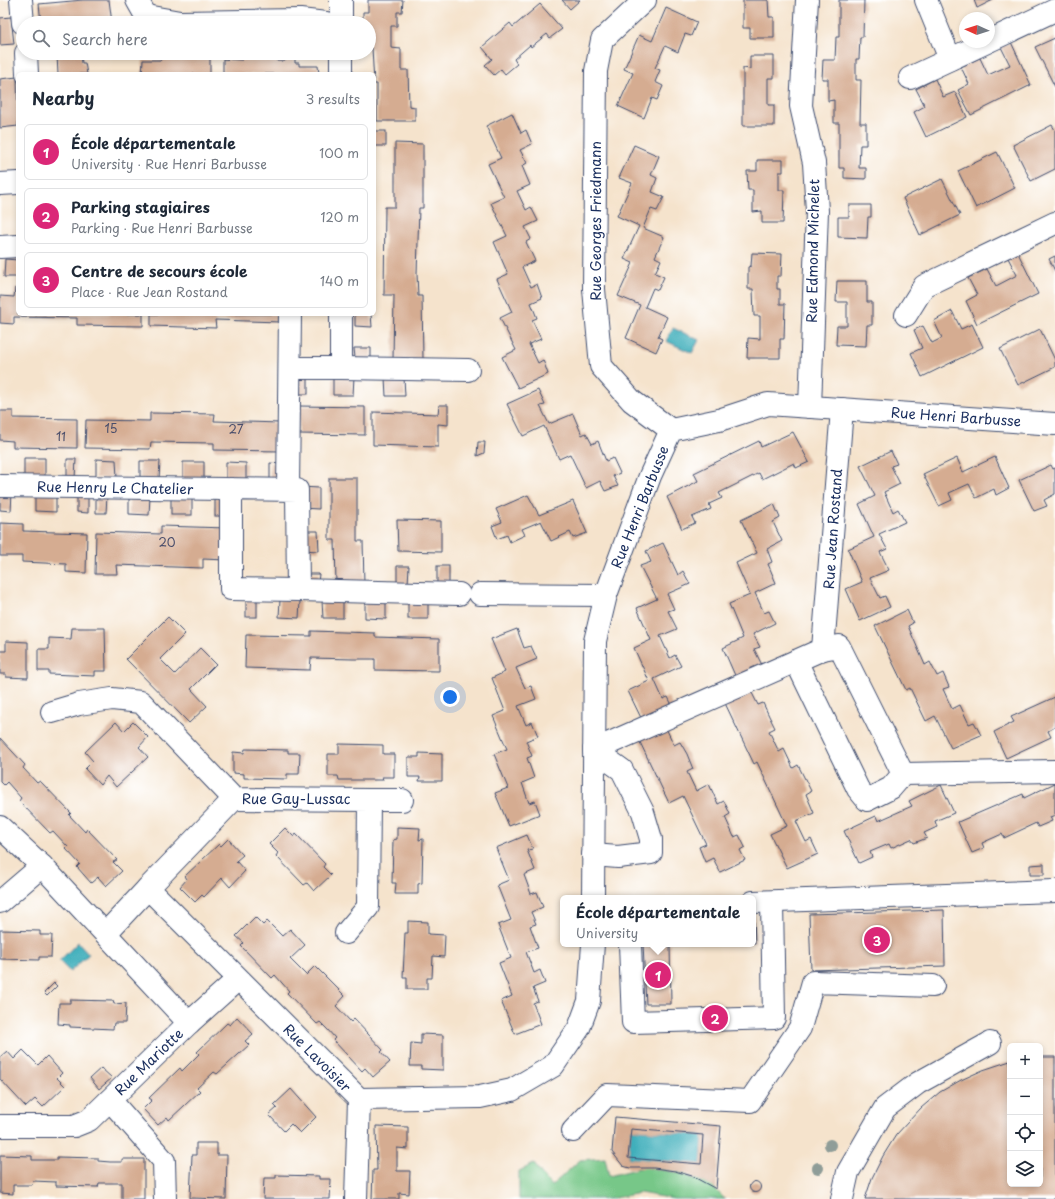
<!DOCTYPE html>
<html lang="en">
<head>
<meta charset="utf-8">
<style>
  body { margin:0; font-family:"Playpen Sans",sans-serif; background:#f6f6f7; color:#1f2937 }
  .controls { position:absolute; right:12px; bottom:12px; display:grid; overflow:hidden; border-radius:6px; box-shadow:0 2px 6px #0003 }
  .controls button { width:36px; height:36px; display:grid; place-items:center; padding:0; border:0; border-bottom:1px solid #e0e1e3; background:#fff; color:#1f2937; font:20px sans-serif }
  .compass { position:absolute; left:959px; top:12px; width:36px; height:36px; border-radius:50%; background:#fff; box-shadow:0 2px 6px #0003; rotate:273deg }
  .you { position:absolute; left:450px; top:697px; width:14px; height:14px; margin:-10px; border:3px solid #fff; border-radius:50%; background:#1a73e8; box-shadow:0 0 0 6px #1a73e833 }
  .badge { display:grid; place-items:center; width:26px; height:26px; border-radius:50%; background:#db2777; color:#fff; font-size:13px; font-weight:700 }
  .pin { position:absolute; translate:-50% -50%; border:2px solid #fff; box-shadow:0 1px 4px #0006 }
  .popup { position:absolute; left:560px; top:895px; width:196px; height:52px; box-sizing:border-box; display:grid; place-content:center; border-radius:6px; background:#fff; filter:drop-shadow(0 1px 3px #0005); font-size:13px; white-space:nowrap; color:#747a83 }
  .popup b { font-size:15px; color:#1f2937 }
  .popup::after { content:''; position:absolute; left:50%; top:100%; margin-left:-8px; border:8px solid transparent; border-top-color:#fff }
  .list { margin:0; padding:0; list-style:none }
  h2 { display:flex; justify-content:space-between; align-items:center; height:52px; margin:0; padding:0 16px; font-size:17px }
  h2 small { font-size:13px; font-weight:400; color:#747a83 }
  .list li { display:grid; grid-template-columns:26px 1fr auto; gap:12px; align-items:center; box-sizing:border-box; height:56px; margin:0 8px 8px; padding:0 8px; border:1px solid #e0e1e3; border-radius:6px }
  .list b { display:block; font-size:15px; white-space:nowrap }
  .list p { margin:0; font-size:13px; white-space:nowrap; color:#747a83 }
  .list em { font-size:13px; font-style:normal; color:#747a83 }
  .icon { flex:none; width:22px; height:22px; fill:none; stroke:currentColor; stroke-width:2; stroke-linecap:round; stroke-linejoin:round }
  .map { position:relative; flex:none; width:1055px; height:1199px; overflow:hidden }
  .search { position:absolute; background:#fff; box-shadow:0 2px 6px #0003; left:16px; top:16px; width:360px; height:44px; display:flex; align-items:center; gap:10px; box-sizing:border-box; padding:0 14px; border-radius:22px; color:#747a83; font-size:15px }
  .panel { position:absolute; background:#fff; box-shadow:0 2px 6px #0003; left:16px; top:72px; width:360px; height:244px; border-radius:6px }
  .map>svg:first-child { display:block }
</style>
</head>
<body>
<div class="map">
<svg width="1055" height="1199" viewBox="0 0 1055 1199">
  <rect width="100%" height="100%" fill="#fff"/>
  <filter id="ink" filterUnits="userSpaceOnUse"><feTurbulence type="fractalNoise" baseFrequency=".025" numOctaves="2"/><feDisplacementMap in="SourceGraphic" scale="8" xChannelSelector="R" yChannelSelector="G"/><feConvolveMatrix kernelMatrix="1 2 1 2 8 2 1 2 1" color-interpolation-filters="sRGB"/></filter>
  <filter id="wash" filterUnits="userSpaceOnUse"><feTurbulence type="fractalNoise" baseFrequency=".012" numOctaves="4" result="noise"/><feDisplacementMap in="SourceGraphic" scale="16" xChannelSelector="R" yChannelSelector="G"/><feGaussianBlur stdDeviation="0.9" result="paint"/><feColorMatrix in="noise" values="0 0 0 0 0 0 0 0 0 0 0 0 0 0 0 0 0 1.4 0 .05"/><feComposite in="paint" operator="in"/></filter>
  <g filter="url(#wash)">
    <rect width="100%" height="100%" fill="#f5e3cc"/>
    <!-- green -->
    <path fill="#77c788" stroke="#497b73" d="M605,1158L609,1176L644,1167L680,1173L712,1186L725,1199H674L640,1193L609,1199H519V1171L534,1164L551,1186L580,1160Z"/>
    <!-- water -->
    <g fill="#3fafbb" stroke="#2d6f8c">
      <path d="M673,328L699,340L692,353L666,341Z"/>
      <path d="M78,942L89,954L70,972L59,961Z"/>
      <path d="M631,1129L703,1135L701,1164L628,1158Z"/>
    </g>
    <g id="blocks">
      <!-- building -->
      <g fill="#d5ac91" fill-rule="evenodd">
        <path d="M83,0H109L112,23H41L39,4Z"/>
        <path d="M368,0H403L402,12H397V26H391V48L401,49V70H408L409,106L415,107V121H377V84H374L372,48H369V23H363V12H368Z"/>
        <path d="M562,0H580L570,9Z"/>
        <path d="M743,0H768L769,17H774V38H750V28H743Z"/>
        <path d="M839,0H864L863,37H860L859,59H856V80H861L860,123H866V145H860L859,168H866V179L844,178V168H839V123H834V100L828,101V79H822L823,60H835L836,37H839Z"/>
        <path d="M974,0H993L977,8Z"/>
        <path d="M540,4L562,29L550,38L547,34L531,47L530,45L514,59L517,64L505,74L501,69L494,75L485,65L492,59L482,47L510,23L513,27Z"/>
        <path d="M666,8L697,22L691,36L685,34L678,52L665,46L655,68L660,70L655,82L663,86L657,100L652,98L644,118L618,106L633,73L624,69L639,35L652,41Z"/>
        <path d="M11,17L14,44L0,45V18Z"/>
        <path d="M1055,38V87L1035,47Z"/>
        <path d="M1011,42L1031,85L971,115L958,90L969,84L961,67L980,58L988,75L1010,65L1001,47Z"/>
        <path d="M81,53L82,63H85L87,74H58L57,55Z"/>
        <path d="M190,53V56H210V74H142L143,60H161V58H166V54Z"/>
        <path d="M242,56L277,57V61H285L286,57H295V63H299V66H318L319,74H223V59L242,60Z"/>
        <path d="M750,56H774V78H768V105H774V126H743V68L750,69Z"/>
        <path d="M17,77L18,126L0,128V79Z"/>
        <path d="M935,79L943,97L955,92L967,117L926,137L914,112L925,106L916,89Z"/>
        <path d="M512,113L521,133L526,130L532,144L520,150L527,163L522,166L530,185L517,191L526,210L531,207L538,221L525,227L531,239L526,242L535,261L522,267L531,287L537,284L542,298L531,303L537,318L532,320L541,339L529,344L538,363L543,360L548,374L518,388L502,357L516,350L500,318L512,312L497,279L508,274L494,242L507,236L491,203L504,197L488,164L501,158L486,126Z"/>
        <path d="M1052,125L1055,130V169L1031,181L1013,145Z"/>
        <rect x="374" y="131" width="12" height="15"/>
        <path d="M395,143L423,144V208H419L417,274L418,296H422L423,360H393L394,295H384L385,207H395Z"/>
        <path d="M634,145L659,156L651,175L657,178L652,192L664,197L657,211L651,209L643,228L664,237L655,257L661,260L655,273L664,277L658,290L653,288L645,307L667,317L658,337L662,339L656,352L626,338L640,305L618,296L633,263L624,259L639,226L617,216L632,183L619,178Z"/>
        <path d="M997,152L1015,188L976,208L958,171Z"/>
        <path d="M757,160H783V172H779V190H784L783,223H762V211L753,212V190H748L747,171H757Z"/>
        <path d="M942,179L960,215L920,235L903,198Z"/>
        <path d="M849,205H871V217H868L867,238L838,237V217H849Z"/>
        <path d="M752,253L782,254L781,276H777V289H780V304H785L784,339H780V358H747L748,338L760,339V316H754L753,289H748V267L751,266Z"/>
        <path d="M1018,253L1038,294L977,324L966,301L977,295L968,278L987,269L996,286L1017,275L1008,258Z"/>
        <path d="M1055,256V271L1049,259Z"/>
        <path d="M5,259L18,260V277H4Z"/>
        <path d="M837,281H867V302H872V325H867L866,346L836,345L837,326H847V302H836Z"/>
        <path d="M15,288H18V314H143V326L77,325V318L14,317V324L0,323V296L14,297Z"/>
        <path d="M952,311L961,329L972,324L983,347L922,377L911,353L922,348L914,330L923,326L932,343L942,338L934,321Z"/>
        <path d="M151,314H280V322L215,320L216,328L151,326Z"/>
        <path d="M355,314H371L372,327L355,326Z"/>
        <path d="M1040,329L1055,360V367L1018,385L1000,349Z"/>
        <path d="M354,348H371V359L355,358Z"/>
        <rect x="299" y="376" width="9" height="18"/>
        <path d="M333,377H354L353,395H333Z"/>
        <path d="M385,378H404L405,396H386Z"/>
        <path d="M538,390L545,405L540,406L549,424L573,414L582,435L586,433L592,444L598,441L606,461L613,458L620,473L613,476L618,486L605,491L600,481L586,488L570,454L559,459L544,426L523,436L507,404Z"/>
        <path d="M439,405H448V425L438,424V447L373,445V412L438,414Z"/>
        <path d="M299,406L365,407V435L299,434Z"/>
        <path d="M0,411H13V418L77,419V448L13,447V441L0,440Z"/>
        <path d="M150,413L215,414L214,421L280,423L281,451L214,450V443L151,442L150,449L85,448L86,420L150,421Z"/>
        <path d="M793,432L809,462L796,468L794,463L762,479L759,473L719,493L722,498L709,504L711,509L692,517L695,523L682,529L667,497L698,481L694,473L759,441L761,447Z"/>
        <path d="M478,442H485L484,453L477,456Z"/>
        <path d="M891,451L897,464L891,466L900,484L884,492L893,512L898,509L905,522L879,534L887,549L880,552L889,570L870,578L880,598L885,596L890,607L860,621L846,589L862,582L848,549L874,537L859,504L875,496L860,466Z"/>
        <path d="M995,457L1009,488L996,495L994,489L976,498L969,484L949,493L952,500L939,506L923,474L957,458L963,472Z"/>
        <path d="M24,458H45V478L24,477Z"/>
        <path d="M67,459H76L75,478H67Z"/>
        <path d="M96,459L116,460L117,478H96Z"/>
        <path d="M140,461H160L159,479H140Z"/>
        <path d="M183,462H204V480L183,479Z"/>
        <path d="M226,462L246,463V480H226Z"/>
        <path d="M270,463L281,464V481L270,480Z"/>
        <path d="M1051,465L1053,469L1055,468V494L1044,500L1047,506L1034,511L1019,480Z"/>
        <path d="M329,478H357V541H363L364,584H336L335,540H329Z"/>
        <path d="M301,487L319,488V509L301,508Z"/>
        <path d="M0,493H12L11,511L0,510Z"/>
        <path d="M35,493L56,494V512L35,511Z"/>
        <path d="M77,495H88V513L77,512Z"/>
        <path d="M96,495H107L106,513H96Z"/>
        <path d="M528,495L539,515L573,501L587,533L573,538L570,532L551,541L541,521L522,529L525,535L510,542L507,535L497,539L492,526L502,522L496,509Z"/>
        <path d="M129,496H150L149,515L129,514Z"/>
        <rect x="171" y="497" width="21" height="18"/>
        <rect x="215" y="498" width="11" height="18"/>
        <path d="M774,504L780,518L773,522L782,541L767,549L772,562L768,564L776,583L755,593L764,613L769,611L775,623L753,634L760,647L754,649L763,667L737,680L723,648L743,638L729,604L750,595L736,563L757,553L741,520Z"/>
        <path d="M397,520L441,521V552L398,551Z"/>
        <path d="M0,523L23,524V531L87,533L86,573L66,572V564L22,562V556H0Z"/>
        <path d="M161,526L226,528V560L203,559V568L116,565L117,574H95L96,532L161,534Z"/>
        <path d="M301,531H318L319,551L302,550Z"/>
        <path d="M663,543L678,575L683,571L690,584L667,594L674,609L668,611L677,629L660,636L670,658L675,655L681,666L654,679L663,699L668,697L674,709L644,724L628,691L649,681L634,648L651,640L637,608L657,599L640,566L651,562L646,551Z"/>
        <path d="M397,566H409L408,584H397Z"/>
        <rect x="437" y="566" width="12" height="19"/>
        <path d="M302,574H319L318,583H302Z"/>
        <rect x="246" y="600" width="11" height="17"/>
        <path d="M280,600L300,601L299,618L279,617Z"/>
        <path d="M322,601H343V618H323Z"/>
        <path d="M365,601L386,602V619L365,618Z"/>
        <rect x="408" y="602" width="20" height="17"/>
        <path d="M907,610L913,623L908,626L925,665L930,662L937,676L943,673L949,687L943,689L952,709L960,705L969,724L974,722L981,735L951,748L935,716L926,721L910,688L906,690L875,626Z"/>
        <path d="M168,617L185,634L160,659L175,674L200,648L216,664L191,689L207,706L189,723L126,659Z"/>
        <path d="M72,628H105L106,671H95V676L49,674V671H38V649H49V638L71,639Z"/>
        <path d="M517,629L524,648L531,646L537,659L516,668L525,688L531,686L536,699L518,706L526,725L532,722L538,736L526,741L532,756L527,758L534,778L522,783L529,803L535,801L540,814L509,826L495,793L508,788L494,754L507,749L493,716L505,711L492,678L505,672L491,639Z"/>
        <path d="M311,631L375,633V637L439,639V671L375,670V659H353L311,658L310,670L245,668L246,635L311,636Z"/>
        <path d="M6,641L28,642V678L6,677V674H0V651H6Z"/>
        <path d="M749,687L758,705L763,703L769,716L775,728L769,731L779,752L784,749L793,768L798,765L811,791L806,794L814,813L796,821L806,842L811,839L818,854L787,868L770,834L787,826L757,762L754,764L723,699Z"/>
        <path d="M1055,697V727L1048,731L1051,737L1006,758L994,732L1014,722L1011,717Z"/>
        <path d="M116,722L124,731L133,722L148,737L139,747L148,757L116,787L107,776L100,785L85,769L93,761L85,752Z"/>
        <path d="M665,726L674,745L680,742L687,754L693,769L687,772L696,791L709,784L718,804L724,801L730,814L725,817L734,837L739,835L745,847L740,850L745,860L720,872L713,858L705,862L699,847L706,844L683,796L669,803L638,738Z"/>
        <path d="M0,738L25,765L23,768L37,783L40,781L71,813L69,815L85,832L87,829L117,860L113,862L122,871L106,886L98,877L91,883L77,867L80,864L66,849L68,847L53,831L50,833L19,801L21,798L7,782L4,785L0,781Z"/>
        <path d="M339,744L383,745V754H394V777H382L383,780H339L338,776H328V754H339Z"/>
        <path d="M245,749L288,750V753H300L299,774H287V779L244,778V774L233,773V752L244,753Z"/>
        <path d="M419,753L442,754V781H419L420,777H408V757H419Z"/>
        <path d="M1055,783V815L1050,817L1052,821L1038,827L1036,823L1004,838L1002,834L982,843L984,848L972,853L958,822L1023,794L1024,798Z"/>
        <path d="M941,785L954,813L935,821L937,827L924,833L927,838L914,843L911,839L891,848L889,844L870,852L872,857L859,863L844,831L876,816L878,821L912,806L909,801Z"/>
        <path d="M397,827L420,828L419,840L423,839L422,883L418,884V894H395L396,883H392L393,840L397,839Z"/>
        <path d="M285,828L294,837L296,834L325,864L323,867L331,875L314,891L307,883L304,885L276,856L278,853L269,844Z"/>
        <path d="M527,835L533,849L527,850L535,870L524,875L531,894L537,892L543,907L531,912L536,924L530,926L538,948L526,952L534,973L540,970L545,983L533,988L538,1001L533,1003L541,1024L515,1034L501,1001L512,996L499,963L511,958L498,925L511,920L497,885L509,880L496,848Z"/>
        <path d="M228,839L243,855L236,861L245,871L230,887L222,878L204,897L202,895L195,902L180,887L187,879L185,876L219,844L221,846Z"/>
        <path d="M1044,864V875H1030V865Z"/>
        <path d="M944,910L945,966L811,970L809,914Z"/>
        <path d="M753,915H754L755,943H753Z"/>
        <path d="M255,917L263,925L267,921L282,936L290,929L305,945L290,959L306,975L315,966L345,996L336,1006L351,1022L354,1019L383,1050L381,1052L390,1062L373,1077L365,1068L362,1071L333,1040L335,1038L327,1029L320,1022L317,1024L287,993L289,991L275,975L272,978L241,946L244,943L236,936Z"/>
        <path d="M408,921L428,922V934L445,935L444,957L433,956L432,978H427V989H407V977H403L405,933H408Z"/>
        <path d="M0,930L40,931V935H52L51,957H39V960L0,959Z"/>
        <path d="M643,944H670L671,1004H646Z"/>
        <path d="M54,983L57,986L47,996L44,993Z"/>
        <path d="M70,1000L113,1001L114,1004L126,1003L125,1023H114L113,1029L70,1027V1025L58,1024L59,1003H70Z"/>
        <path d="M237,1017L253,1034L245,1041L249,1045L217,1074L214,1072L197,1088L200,1091L169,1120L167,1117L158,1125L143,1109L152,1100L149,1098L180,1068L182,1071L199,1054L197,1052L227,1023L230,1025Z"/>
        <path d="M421,1034L443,1035V1070L421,1069V1066H410L411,1043L421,1044Z"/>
        <path d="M23,1050L38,1065L47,1056L62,1073L57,1078L65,1086L43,1107L35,1099L26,1107L0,1079V1057L7,1051L14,1059Z"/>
        <path d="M1040,1057H1055V1199H865L872,1178L883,1156L896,1135L921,1108L940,1092L961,1080L983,1070L1010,1061V1184H1040Z"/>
        <path d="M101,1068L112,1078L99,1089L90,1078Z"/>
        <path d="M291,1089L316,1117L300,1133L291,1124L284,1131L269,1115L277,1108L274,1105Z"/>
        <path d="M615,1117L721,1126L716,1189L692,1176L675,1171L654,1168H630L623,1166L612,1152ZM631,1129L703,1135L701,1164L628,1158Z"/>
        <path d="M376,1126L408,1127V1149L397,1148V1171H410L409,1194L399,1193V1199H372L373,1170H377Z"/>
        <path d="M196,1143H217V1155H227L226,1199L190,1198L192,1155H196Z"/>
        <path d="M0,1155L32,1156V1160H57V1157L98,1158V1161L110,1162H122V1159H144V1199H122V1183H99L98,1187L56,1186V1182L33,1181L32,1185H13V1194L0,1193Z"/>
        <path d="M276,1175L319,1176V1179H331L330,1199H263L264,1178H276Z"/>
        <circle cx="755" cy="1187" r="5.5"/>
      </g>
    </g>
  </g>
  <g filter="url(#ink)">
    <use href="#blocks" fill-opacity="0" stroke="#3c4a6e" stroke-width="1"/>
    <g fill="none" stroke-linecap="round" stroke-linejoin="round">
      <defs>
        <g id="minor">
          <path d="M21,0L23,23"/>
          <path d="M137,0L146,16L180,22L300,20L326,23"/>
          <path d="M645,0L602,40L596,71L594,289L601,366L632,401L671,430"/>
          <path d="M807,0L801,106L814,163L817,211L810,407"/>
          <path d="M926,0L950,59"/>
          <path d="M341,23V0"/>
          <path d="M989,41L1055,10"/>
          <path d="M26,53L27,74"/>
          <path d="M341,53V74"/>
          <path d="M910,78L987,42"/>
          <path d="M0,184L18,183"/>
          <path d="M0,247L18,246"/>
          <path d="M906,315L924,286L1055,223"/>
          <path d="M290,368H341V314"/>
          <path d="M341,368L468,370"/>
          <path d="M842,409L823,649L796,661L858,789L867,800L891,788L903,774L1055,771"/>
          <path d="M0,486L297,490L298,590L231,589V489"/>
          <path d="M288,489L290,314"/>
          <path d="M298,590L459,594"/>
          <path d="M480,594L606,595"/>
          <path d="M823,649L839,646L903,774"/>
          <path d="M52,712L79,704L112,699L141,702L234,799L369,800L368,907L346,933"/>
          <path d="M594,750L796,661"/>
          <path d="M369,800H402"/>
          <path d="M0,827L42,866L189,1023L238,979"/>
          <path d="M593,855L618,857L651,853V839L643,812L622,770L594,750"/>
          <path d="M148,888L234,799"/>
          <path d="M593,898L595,641L606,595L650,476L671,430L719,420L768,404L1055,424"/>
          <path d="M0,902L42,866"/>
          <path d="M753,902L1055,891"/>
          <path d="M106,933L148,888L359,1099L356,1199"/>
          <path d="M630,944L633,1022L774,1018L772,902"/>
          <path d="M359,1099L480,1097L512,1090L553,1066L579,1028L589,1001L593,944"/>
          <path d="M110,1100L164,1161L165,1199"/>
          <path d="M0,1126H74L89,1120L189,1023"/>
          <path d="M573,1131L607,1095L750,1101L800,1028L813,982L933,986"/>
          <path d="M842,1199L848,1172L885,1108L918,1083L990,1043"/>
        </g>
      </defs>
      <!-- minor casing -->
      <use href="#minor" stroke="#3c4a6e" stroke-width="24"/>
      <!-- minor -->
      <use href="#minor" stroke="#fff" stroke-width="22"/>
    </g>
    <!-- trees -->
    <g fill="#8f9d98">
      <circle cx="830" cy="1145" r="6"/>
      <circle cx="818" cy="1168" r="6"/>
    </g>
  </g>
  <g text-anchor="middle" stroke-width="3" stroke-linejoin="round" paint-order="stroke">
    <!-- number labels -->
    <g font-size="12" fill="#4a4e6b">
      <text x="111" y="433">15</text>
      <text x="236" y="434">27</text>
      <text x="61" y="441">11</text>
      <text x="167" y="547">20</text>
    </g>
    <!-- street labels -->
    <g font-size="14" fill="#1b2f5e" stroke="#fff">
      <text transform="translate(596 221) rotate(-90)" y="5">Rue Georges Friedmann</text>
      <text transform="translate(813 251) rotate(-89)" y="5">Rue Edmond Michelet</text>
      <text transform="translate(956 417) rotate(4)" y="5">Rue Henri Barbusse</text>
      <text transform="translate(115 488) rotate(1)" y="5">Rue Henry Le Chatelier</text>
      <text transform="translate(640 507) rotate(-68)" y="5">Rue Henri Barbusse</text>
      <text transform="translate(833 529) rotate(-86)" y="5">Rue Jean Rostand</text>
      <text x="296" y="804">Rue Gay-Lussac</text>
      <text transform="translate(317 1058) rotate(45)" y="5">Rue Lavoisier</text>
      <text transform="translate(149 1062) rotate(-44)" y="5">Rue Mariotte</text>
    </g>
  </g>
</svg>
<div class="controls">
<button>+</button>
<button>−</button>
<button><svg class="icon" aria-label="locate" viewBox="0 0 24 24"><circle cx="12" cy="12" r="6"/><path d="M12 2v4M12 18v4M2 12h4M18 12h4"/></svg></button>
<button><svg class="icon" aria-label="layers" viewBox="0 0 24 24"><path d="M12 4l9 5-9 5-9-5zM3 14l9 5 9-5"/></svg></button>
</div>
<svg class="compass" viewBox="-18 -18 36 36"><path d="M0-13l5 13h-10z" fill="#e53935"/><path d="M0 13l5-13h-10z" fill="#747a83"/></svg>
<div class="you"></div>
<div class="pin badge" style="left:658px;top:975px">1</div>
<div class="popup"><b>École départementale</b>University</div>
<div class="pin badge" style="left:715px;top:1018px">2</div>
<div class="pin badge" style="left:877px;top:940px">3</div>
<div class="search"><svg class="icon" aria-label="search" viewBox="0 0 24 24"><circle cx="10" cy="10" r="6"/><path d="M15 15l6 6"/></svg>Search here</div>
<section class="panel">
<h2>Nearby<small>3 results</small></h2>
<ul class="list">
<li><span class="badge">1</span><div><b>École départementale</b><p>University · Rue Henri Barbusse</p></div><em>100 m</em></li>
<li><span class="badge">2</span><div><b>Parking stagiaires</b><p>Parking · Rue Henri Barbusse</p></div><em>120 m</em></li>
<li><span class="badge">3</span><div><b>Centre de secours école</b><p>Place · Rue Jean Rostand</p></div><em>140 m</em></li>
</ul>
</section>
</div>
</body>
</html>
